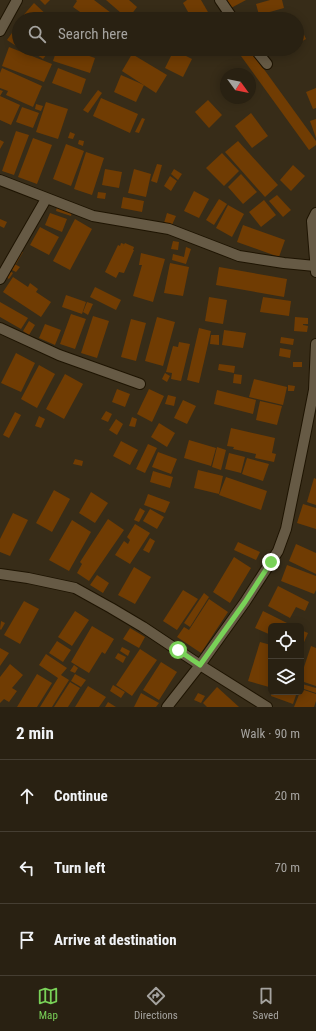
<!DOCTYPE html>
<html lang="en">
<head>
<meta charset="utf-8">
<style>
  body { margin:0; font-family:"Roboto Condensed",sans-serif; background:#31291b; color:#f1f3f6 }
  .controls { position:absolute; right:12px; bottom:12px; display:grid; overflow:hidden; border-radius:6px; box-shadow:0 2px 10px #0003 }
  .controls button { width:36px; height:36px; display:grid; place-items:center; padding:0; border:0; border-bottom:1px solid #453e32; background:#292112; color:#f1f3f6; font:20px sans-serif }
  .compass { position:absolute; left:220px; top:68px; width:36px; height:36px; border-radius:50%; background:#292112; box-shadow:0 2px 10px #0003; rotate:123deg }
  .stop { position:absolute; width:12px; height:12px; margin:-9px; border:3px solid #79d158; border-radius:50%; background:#fff }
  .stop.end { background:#79d158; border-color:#fff; box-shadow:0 1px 4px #0008 }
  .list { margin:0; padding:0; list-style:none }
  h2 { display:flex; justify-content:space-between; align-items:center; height:52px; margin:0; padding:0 16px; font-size:17px }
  h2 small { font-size:13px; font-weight:400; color:#a5a39f }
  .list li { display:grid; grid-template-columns:26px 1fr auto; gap:12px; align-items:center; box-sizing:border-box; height:72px; padding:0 16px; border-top:1px solid #453e32 }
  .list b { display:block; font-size:15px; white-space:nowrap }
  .list em { font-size:13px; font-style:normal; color:#a5a39f }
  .icon { flex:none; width:22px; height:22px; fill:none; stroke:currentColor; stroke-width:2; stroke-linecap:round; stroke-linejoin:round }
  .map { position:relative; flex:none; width:316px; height:707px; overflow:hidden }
  .search { position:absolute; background:#292112; box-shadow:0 2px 10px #0003; left:12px; right:12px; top:12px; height:44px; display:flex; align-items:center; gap:10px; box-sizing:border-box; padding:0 14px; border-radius:22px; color:#a5a39f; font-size:15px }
  .sheet { height:268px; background:#292112 }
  nav { display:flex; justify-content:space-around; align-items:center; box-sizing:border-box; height:56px; border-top:1px solid #453e32; background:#292112; font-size:11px; color:#a5a39f }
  nav a { display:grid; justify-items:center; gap:2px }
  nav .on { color:#79d158 }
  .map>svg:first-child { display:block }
</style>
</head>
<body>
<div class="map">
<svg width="316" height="707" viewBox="0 0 316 707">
  <rect width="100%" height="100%" fill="#372c18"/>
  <!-- building -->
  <g fill="#703c03">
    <path d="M40,0H50L45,5Z"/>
    <path d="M76,0H94L119,19H90L73,7L77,1Z"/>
    <path d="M106,0H129L137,7L128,19Z"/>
    <path d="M187,0H201L212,19H192L183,3Z"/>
    <path d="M227,0H246L231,8Z"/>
    <path d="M270,0H282L284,8L259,15L256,4Z"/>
    <path d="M34,3L51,19H23L21,18Z"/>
    <path d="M19,23V48L7,40Z"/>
    <path d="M299,24L306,39L297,44V25Z"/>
    <path d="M9,47L52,64L44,82L2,66Z"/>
    <path d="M28,49H51L43,59Z"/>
    <path d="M57,49H69L95,58L90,73L53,61Z"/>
    <path d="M271,49H287L274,55Z"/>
    <path d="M174,50L192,59L183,77L165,68Z"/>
    <path d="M250,50L316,141V145L309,150L241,56Z"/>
    <path d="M132,54L167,75L156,93L122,71Z"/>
    <path d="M2,68L42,86L33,107L6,95L8,91L0,88V73Z"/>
    <path d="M58,68L86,79L81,94L52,83Z"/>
    <path d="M121,75L144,85L136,102L114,92Z"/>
    <path d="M316,88V108L313,109L306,92Z"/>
    <path d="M0,90L3,91L0,96L20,105L11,125L0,120Z"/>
    <path d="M98,90L102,93L88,113L83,110Z"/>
    <path d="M101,98L138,114L130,133L93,116Z"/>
    <path d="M208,100L222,115L209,128L195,112Z"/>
    <path d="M46,102L68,109L58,139L36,132Z"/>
    <path d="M36,104L43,106L41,111L35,109Z"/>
    <path d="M22,107L39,113L33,128L16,122Z"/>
    <path d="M251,113L268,136L252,148L235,126Z"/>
    <path d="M142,118L145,119L139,133L135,132Z"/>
    <path d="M316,119V138L310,121Z"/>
    <path d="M16,131L29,135L14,175L2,171Z"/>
    <path d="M70,132L75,134L73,139L68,138Z"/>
    <path d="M33,138L52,145L37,184L18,177Z"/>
    <path d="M0,140L4,142L0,149Z"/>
    <path d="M79,140L84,141L83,146L78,144Z"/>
    <path d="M238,141L278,185L265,197L225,152Z"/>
    <path d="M66,144L84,151L71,186L53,179Z"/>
    <path d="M86,152L104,158L92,195L74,189Z"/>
    <path d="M222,153L239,171L224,186L206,168Z"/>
    <path d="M157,164L162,165L157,183L151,181Z"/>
    <path d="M293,165L305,176L291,191L280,180Z"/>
    <path d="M105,169L122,172L119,188L102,185Z"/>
    <path d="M134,169L151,174L146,197L128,193Z"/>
    <path d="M174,169L182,174L178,180L171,174Z"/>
    <path d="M241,174L257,192L243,204L228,187Z"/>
    <path d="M170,176L177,181L171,191L164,186Z"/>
    <path d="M194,191L209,199L199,218L184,211Z"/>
    <path d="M98,192L106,193L105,199L97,198Z"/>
    <path d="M277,195L291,210L283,217L269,201Z"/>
    <path d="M123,197L144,201L142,212L121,208Z"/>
    <path d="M219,199L227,204L214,225L206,220Z"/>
    <path d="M264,200L276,215L261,227L249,212Z"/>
    <path d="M228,205L244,214L232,237L216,228Z"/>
    <path d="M57,207L72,212L71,216L56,211Z"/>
    <path d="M50,213L67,219L62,232L45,225Z"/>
    <path d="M167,213L176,216L172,225L164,223Z"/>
    <path d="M0,219L7,222L4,228L0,226Z"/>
    <path d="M75,219L92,229L70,270L53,261Z"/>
    <path d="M243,225L285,240L279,257L237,242Z"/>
    <path d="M40,227L59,237L49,255L30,245Z"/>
    <path d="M173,241L179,242L178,250L171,249Z"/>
    <path d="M121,243L124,244L123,246L125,243L134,247L133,250H134L124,273L119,272L116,278L105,272L118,245L120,246Z"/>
    <path d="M186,247L191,249L186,264L172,260L173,254L184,257Z"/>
    <path d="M18,250L23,252L16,264L12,261Z"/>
    <path d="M141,253L165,259L153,302L133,296L142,265H139Z"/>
    <path d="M11,262L20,267L16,272L8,268Z"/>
    <path d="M170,263L189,267L183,296L164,293Z"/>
    <path d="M219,267L287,279L284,297L216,285Z"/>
    <path d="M7,269L13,273L9,279L3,275Z"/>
    <path d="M13,277L28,287L30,283L38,289L36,292L51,302L41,317L3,292Z"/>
    <path d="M95,287L121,300L116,310L90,297Z"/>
    <path d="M66,295L86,302L82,314L62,307Z"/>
    <path d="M209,297L227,300L223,324L205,321Z"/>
    <path d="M263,297L291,301L289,316L260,312Z"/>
    <path d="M0,302L28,318L21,329L0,317Z"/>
    <path d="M87,302L93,304L88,315L83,312Z"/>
    <path d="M71,314L86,319L75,349L60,344Z"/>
    <path d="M93,316L109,321L97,358L81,353Z"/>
    <path d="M157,317L175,322L163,366L145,361Z"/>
    <path d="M295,317L308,318V324H303V325L308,326L307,332L294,331Z"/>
    <path d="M131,319L146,323L136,361L121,357Z"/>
    <path d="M29,321L35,325L29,335L23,331Z"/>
    <path d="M45,324L61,330L55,345L39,338Z"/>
    <path d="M199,328L211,331L199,383L187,380Z"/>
    <path d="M224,330L246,333L243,348L222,345Z"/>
    <path d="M211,335H219V345L210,344Z"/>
    <path d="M281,337L294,339L293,345L280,343Z"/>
    <path d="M179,342L190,344L181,381L171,379L172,373L166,372L173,346L178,347Z"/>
    <path d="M280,348L291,350L290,358L279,356Z"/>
    <path d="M16,353L35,363L21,392L1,383Z"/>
    <rect x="293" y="362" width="9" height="5"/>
    <path d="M219,364L235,366L234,373L218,370Z"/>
    <path d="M39,365L55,374L37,408L21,399Z"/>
    <path d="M165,373L170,376L167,382L162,379Z"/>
    <path d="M65,374L83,384L64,419L46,409Z"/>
    <path d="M234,374L242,375L241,384L233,383Z"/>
    <path d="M254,379L287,387L283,405L249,397Z"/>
    <path d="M288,385L295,386L294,391H288Z"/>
    <path d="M117,389L130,394L125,407L112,402Z"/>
    <path d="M149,389L164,396L152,422L137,414Z"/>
    <path d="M217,390L256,400L253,414L214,404Z"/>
    <path d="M168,395L176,397L174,406L165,404Z"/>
    <path d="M183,400L196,406L187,424L174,418Z"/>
    <path d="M260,401L282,406L277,425L256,420Z"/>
    <path d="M106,411L112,414L108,422L101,419Z"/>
    <path d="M15,412L21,415L9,438L3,435Z"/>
    <path d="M39,416L45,419L41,428L35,426Z"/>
    <path d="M132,417L137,419L135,427L129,426Z"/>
    <path d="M116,419L123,424L117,435L109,430Z"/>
    <path d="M159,423L175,433L167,447L151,437Z"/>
    <path d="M231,428L275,438L272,453L276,454L274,462L255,458L256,454L233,449L234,447L227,446Z"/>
    <path d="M189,440L216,448L211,466L184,458Z"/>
    <path d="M121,441L138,450L130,465L113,456Z"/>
    <path d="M148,444L157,448L145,473L136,469Z"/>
    <path d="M217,447L226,450L221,470L212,467Z"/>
    <path d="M158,452L177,459L171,474L152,467Z"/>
    <path d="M229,453L245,457L241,473L225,469Z"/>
    <path d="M247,458L269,464L263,481L242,474Z"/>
    <path d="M75,459L83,461L82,466L73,464Z"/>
    <path d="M198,470L223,476L219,494L194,488Z"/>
    <path d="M153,471L173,477L170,488L150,482Z"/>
    <path d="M226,477L267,491L261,510L219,495Z"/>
    <path d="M314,478L316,479V505L307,502Z"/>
    <path d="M54,490L70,499L52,532L36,523Z"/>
    <path d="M91,492L108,503L95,523L79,513Z"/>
    <path d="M148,494L170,502L165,513L144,505Z"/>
    <path d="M303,504L316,508V529L297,523Z"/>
    <path d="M140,508L145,511L139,522L134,520Z"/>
    <path d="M150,509L164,517L157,529L143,521Z"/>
    <path d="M13,513L28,520L10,556L0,552V539Z"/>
    <path d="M108,519L124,530L89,581L77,573L82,564L80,562Z"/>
    <path d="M72,520L91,532L69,571L49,560Z"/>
    <path d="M135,524L150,533L130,564L115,555L124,541L128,544L130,540L127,537Z"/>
    <path d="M150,538L155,541L149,553L143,550Z"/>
    <path d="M238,542L260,552L256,560L234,550Z"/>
    <path d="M296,544L316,553V574L289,561Z"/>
    <path d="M234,557L251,568L230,603L213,592Z"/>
    <path d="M287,565L316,576V590L314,594L281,581Z"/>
    <path d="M134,567L151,577L135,604L118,595Z"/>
    <path d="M97,575L109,583L103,593L90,585Z"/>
    <path d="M278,586L309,602L305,611L296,607L290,618L268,606Z"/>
    <path d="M183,590L198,599L177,630L163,621Z"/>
    <path d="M204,593L209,597L190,627L184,623Z"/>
    <path d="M209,599L228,612L201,653L177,637L184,627L189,630Z"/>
    <path d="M24,601L39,609L20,644L4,635Z"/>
    <path d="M75,611L89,620L72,646L58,637Z"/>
    <path d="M263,611L287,623L285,626H271V635L255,628Z"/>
    <path d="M1,621L5,623L1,630L0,629Z"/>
    <path d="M92,626L114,639L105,654L102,652L89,673L71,662Z"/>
    <path d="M130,628L145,637L139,648L123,639Z"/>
    <path d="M301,630L308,633L301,649Z"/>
    <path d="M57,641L71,650L63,662L49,653Z"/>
    <path d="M260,642L271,645V679L269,687L248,681Z"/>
    <path d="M311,646L316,648V686L301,681V676Z"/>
    <path d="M122,647L130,651L128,656L120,651Z"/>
    <path d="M0,648L9,653L0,666Z"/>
    <path d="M140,649L157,660L132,696L116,685Z"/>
    <path d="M118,653L126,657L123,663L115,658Z"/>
    <path d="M46,654L67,668L61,675L69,680L52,707H40L58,678L39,665Z"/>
    <path d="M161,662L177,672L159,700L143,690Z"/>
    <path d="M10,664L23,675L12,688L17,691L9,702L4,699L0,703V677Z"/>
    <path d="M74,665L78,668L75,673L70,671Z"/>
    <path d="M37,674L52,683L37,707H17Z"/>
    <path d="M75,674L86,680L81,687L71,681Z"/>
    <path d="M70,682L80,688L68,707H54Z"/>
    <path d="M302,684L316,688V693L301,688Z"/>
    <path d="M113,685L125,692L121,698L110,691Z"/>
    <path d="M88,686L106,697L99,707H75Z"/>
    <path d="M217,687L239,707H207L203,703Z"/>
    <path d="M301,689L316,694V701L314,707H294L300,692H301Z"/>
    <path d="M272,692H297L293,704L271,696Z"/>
    <path d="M141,693L159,703L156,707H134Z"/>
    <path d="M198,693L205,696L201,703L194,700Z"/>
    <path d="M108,702L116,707H105Z"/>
  </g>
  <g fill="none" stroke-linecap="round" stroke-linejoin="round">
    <defs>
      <g id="street">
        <path d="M220,0L233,19"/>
        <path d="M0,31L17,0"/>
        <path d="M255,49L267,64"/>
        <path d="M0,180L93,216L169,229L239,256L284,263L315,266"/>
        <path d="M316,272L312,221L316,213"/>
        <path d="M0,279L46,199"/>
        <path d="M0,328L59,355L140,384"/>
        <path d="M0,574L28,578L75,588L111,608L143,627L200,665L267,707"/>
        <path d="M167,707L200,665L245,602L278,551L286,529L305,436L314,390L316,344"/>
      </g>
    </defs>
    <!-- street casing -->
    <use href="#street" stroke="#1e1402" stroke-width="12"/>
    <!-- street -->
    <use href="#street" stroke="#665a45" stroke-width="10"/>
  </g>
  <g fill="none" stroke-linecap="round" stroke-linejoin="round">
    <!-- route -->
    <path stroke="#79d158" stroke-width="5" d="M178,650L200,665L245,602L271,562"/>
  </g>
</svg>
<div class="controls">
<button><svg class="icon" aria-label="locate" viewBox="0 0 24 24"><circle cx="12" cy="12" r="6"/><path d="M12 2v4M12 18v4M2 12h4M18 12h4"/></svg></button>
<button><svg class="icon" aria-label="layers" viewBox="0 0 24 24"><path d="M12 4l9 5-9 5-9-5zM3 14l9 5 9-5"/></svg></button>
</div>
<svg class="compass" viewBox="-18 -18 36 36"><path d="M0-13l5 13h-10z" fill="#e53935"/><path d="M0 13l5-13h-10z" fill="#a5a39f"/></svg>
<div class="stop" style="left:178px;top:650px"></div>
<div class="stop end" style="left:271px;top:562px"></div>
<div class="search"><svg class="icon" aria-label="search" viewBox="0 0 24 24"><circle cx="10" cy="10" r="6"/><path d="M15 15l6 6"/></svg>Search here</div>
</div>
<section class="sheet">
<h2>2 min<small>Walk · 90 m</small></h2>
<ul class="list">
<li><svg class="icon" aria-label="ahead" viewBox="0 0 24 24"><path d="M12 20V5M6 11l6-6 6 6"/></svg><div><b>Continue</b></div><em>20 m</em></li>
<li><svg class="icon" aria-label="left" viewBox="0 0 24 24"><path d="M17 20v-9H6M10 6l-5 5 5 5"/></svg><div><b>Turn left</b></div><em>70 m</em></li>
<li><svg class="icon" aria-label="arrive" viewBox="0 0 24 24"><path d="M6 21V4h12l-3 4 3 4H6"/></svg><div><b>Arrive at destination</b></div></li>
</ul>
</section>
<nav>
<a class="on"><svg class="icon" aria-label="map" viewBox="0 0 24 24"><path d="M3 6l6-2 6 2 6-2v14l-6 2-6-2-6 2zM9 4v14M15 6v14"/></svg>Map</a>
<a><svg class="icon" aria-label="directions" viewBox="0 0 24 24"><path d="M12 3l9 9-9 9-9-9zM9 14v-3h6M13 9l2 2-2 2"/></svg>Directions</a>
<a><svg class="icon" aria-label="saved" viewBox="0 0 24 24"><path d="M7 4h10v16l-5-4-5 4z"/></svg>Saved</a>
</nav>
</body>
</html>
